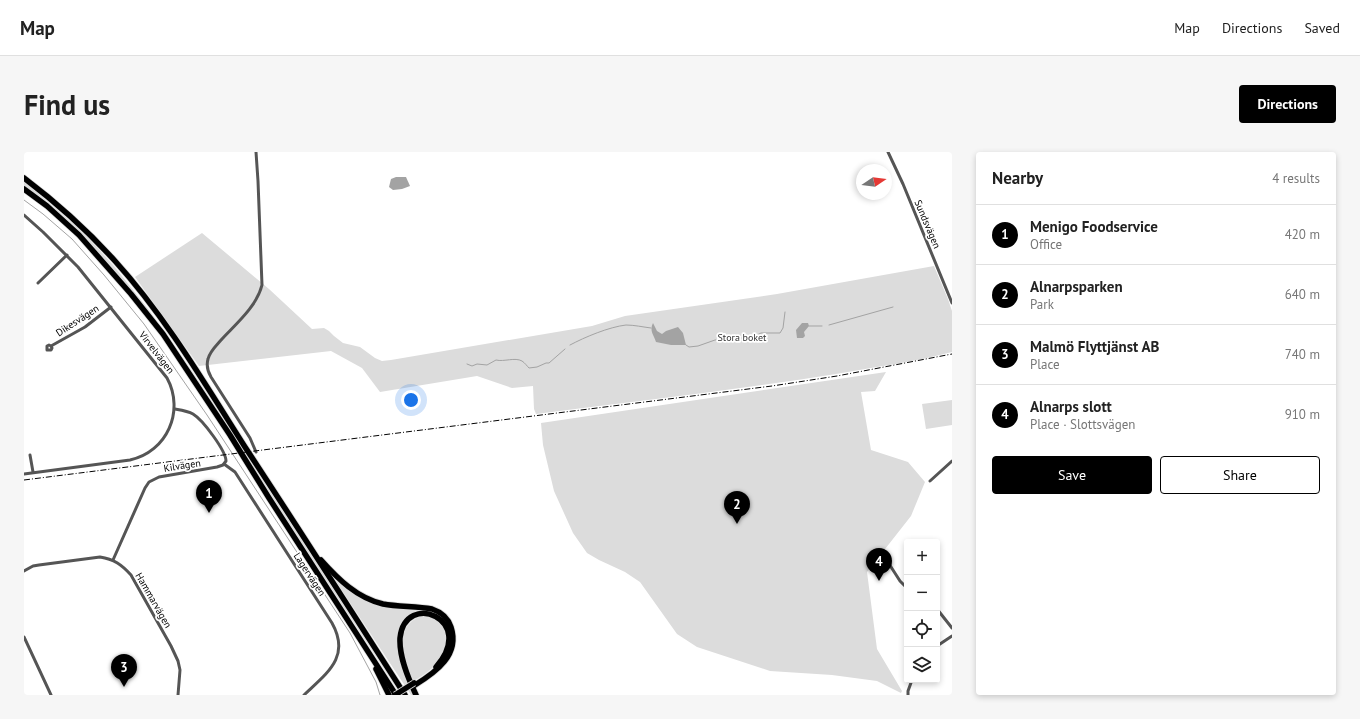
<!DOCTYPE html>
<html lang="en">
<head>
<meta charset="utf-8">
<style>
  body { margin:0; font-family:"PT Sans",sans-serif; background:#f6f6f6; color:#222 }
  .controls { position:absolute; right:12px; bottom:12px; display:grid; overflow:hidden; border-radius:4px; box-shadow:0 2px 6px #0003 }
  .controls button { width:36px; height:36px; display:grid; place-items:center; padding:0; border:0; border-bottom:1px solid #e0e0e0; background:#fff; color:#222; font:20px sans-serif }
  .compass { position:absolute; left:832px; top:12px; width:36px; height:36px; border-radius:50%; background:#fff; box-shadow:0 2px 6px #0003; rotate:77deg }
  .you { position:absolute; left:387px; top:248px; width:14px; height:14px; margin:-10px; border:3px solid #fff; border-radius:50%; background:#1a73e8; box-shadow:0 0 0 6px #1a73e833 }
  .badge { display:grid; place-items:center; width:26px; height:26px; border-radius:50%; background:#000; color:#fff; font-size:13px; font-weight:700 }
  .pin { position:absolute; translate:-50% -33px; filter:drop-shadow(0 1px 2px #0008) }
  .pin::after { content:''; position:absolute; top:21px; width:14px; height:12px; background:inherit; clip-path:polygon(0 0,100% 0,50% 100%) }
  .list { margin:0; padding:0; list-style:none }
  h2 { display:flex; justify-content:space-between; align-items:center; height:52px; margin:0; padding:0 16px; font-size:17px }
  h2 small { font-size:13px; font-weight:400; color:#767676 }
  .list li { display:grid; grid-template-columns:26px 1fr auto; gap:12px; align-items:center; box-sizing:border-box; height:60px; padding:0 16px; border-top:1px solid #e0e0e0 }
  .list b { display:block; font-size:15px; white-space:nowrap }
  .list p { margin:0; font-size:13px; white-space:nowrap; color:#767676 }
  .list em { font-size:13px; font-style:normal; color:#767676 }
  .actions { display:flex; gap:8px; padding:12px 16px }
  .actions a { flex:1; padding:9px 0; border:1px solid #000; border-radius:4px; text-align:center; font-size:14px; color:#000 }
  .actions .main { background:#000; color:#fff }
  .icon { flex:none; width:22px; height:22px; fill:none; stroke:currentColor; stroke-width:2; stroke-linecap:round; stroke-linejoin:round }
  .map { position:relative; flex:none; width:928px; height:543px; overflow:hidden; border-radius:4px }
  header { display:flex; align-items:center; gap:24px; box-sizing:border-box; height:56px; padding:0 20px; background:#fff; border-bottom:1px solid #e0e0e0 }
  header strong { font-size:19px }
  nav { display:flex; gap:22px; margin-inline-start:auto; font-size:14px }
  .intro { display:flex; align-items:center; justify-content:space-between; box-sizing:border-box; height:96px; padding:0 24px }
  h1 { margin:0; font-size:28px }
  .button { padding:10px 18px; border-radius:4px; background:#000; color:#fff; font-size:14px; font-weight:700 }
  main { display:flex; gap:24px; padding:0 24px }
  aside { flex:1; background:#fff; border-radius:4px; box-shadow:0 2px 6px #0003 }
  .map>svg:first-child { display:block }
</style>
</head>
<body>
<header>
<strong>Map</strong>
<nav><a>Map</a><a>Directions</a><a>Saved</a></nav>
</header>
<div class="intro"><h1>Find us</h1><a class="button">Directions</a></div>
<main>
<div class="map">
<svg width="928" height="543" viewBox="0 0 928 543">
  <rect width="100%" height="100%" fill="#fff"/>
  <!-- green -->
  <g fill="#dcdcdc">
    <path d="M0,29L60,81L90,114L125,158L168,219L379,543H377L165,219L123,158L87,115L57,83L0,34Z"/>
    <path d="M178,81L245,137L288,177L300,176L305,179L310,184L319,191L336,195L351,206L358,209L367,208L568,174L601,164L753,142L910,114L924,147L928,159V200C890,210 851,215 812,222C712,238 612,249 512,262L510,257L509,234L488,236L453,224L356,240L338,216L307,199L175,214L111,125Z"/>
    <path d="M862,220L851,239L837,240L847,298L884,310L901,330L887,364L843,420L853,497L878,539L877,541L853,529L808,523L746,519L673,495L653,482L616,430L601,420L575,408L563,401L549,381L530,339L519,293L517,271Z"/>
    <path d="M928,248V273L902,277L898,252Z"/>
    <path d="M312,427L323,437L336,445L410,459H399L377,476V511L388,543H387L311,428Z"/>
    <path d="M397,464C425,465 429,493 413,511C406,519 397,525 388,530C381,507 367,476 397,464Z"/>
  </g>
  <!-- water -->
  <g fill="#a3a3a3">
    <path d="M372,25H382L386,34L378,37L369,38L365,35L367,27Z"/>
    <path d="M629,171L633,179L638,182L642,179L654,175L659,181L662,193H647L632,190C630,183 625,179 629,171Z"/>
    <path d="M778,171H784L785,174L780,180L781,184L779,186H773L772,178Z"/>
  </g>
  <g fill="none" stroke-linecap="round" stroke-linejoin="round">
    <!-- stream -->
    <g stroke="#a3a3a3" stroke-width="1">
      <path d="M0,48L19,62L48,87L80,123L120,172L183,263L326,481L352,530L356,543"/>
      <path d="M805,173L869,155"/>
      <path d="M785,174H798"/>
      <path d="M546,193C561,185 585,175 602,173C610,173 619,175 627,176"/>
      <path d="M662,193L665,195L674,194L691,188L710,185L725,187L737,181H756L759,176L761,160"/>
      <path d="M443,212L448,214L453,212L463,213L472,208C480,210 491,205 498,209C501,211 503,214 505,216L513,215L522,211H525L541,197"/>
    </g>
    <defs>
      <g id="highway">
        <path d="M0,26C33,51 63,78 91,109C141,164 181,232 221,295C275,377 328,460 381,543"/>
        <path d="M0,37L23,54L55,83L107,142L139,182L206,283L245,346L372,543"/>
        <path d="M297,408C314,427 333,446 359,452C375,455 392,454 408,457C417,460 424,466 427,475C436,503 412,520 391,533"/>
        <path d="M352,517L365,543"/>
        <path d="M392,543C384,526 375,505 376,486C381,438 454,467 412,515"/>
      </g>
    </defs>
    <!-- highway casing -->
    <use href="#highway" stroke="#dbdbdb" stroke-width="7"/>
    <!-- street -->
    <g stroke="#555" stroke-width="3">
      <path d="M232,0L234,29L238,133C233,154 212,172 198,187C192,194 186,199 184,207C182,214 184,220 187,225L226,286L232,300"/>
      <path d="M864,0L879,32L928,151"/>
      <path d="M0,63L19,80L54,115L143,226C161,259 143,300 106,308L0,322"/>
      <path d="M14,131L43,103"/>
      <path d="M27,194L28,196L27,198H23V194L25,193L27,194L61,175L87,155"/>
      <path d="M6,303L9,320"/>
      <path d="M200,312L211,320L308,471C327,505 303,521 280,543"/>
      <path d="M906,329L928,309"/>
      <path d="M860,404L876,429L883,436"/>
      <path d="M89,408L121,336L125,330L135,325L193,315L199,313L202,309C202,299 179,268 169,262C164,259 157,258 151,257"/>
      <path d="M0,419L9,414L15,413L76,405C90,407 98,413 107,423L147,494L154,509L156,518L154,543"/>
      <path d="M913,457L928,476"/>
      <path d="M0,485L27,543"/>
      <path d="M913,494L928,484"/>
      <path d="M884,543V539L888,528"/>
    </g>
    <!-- highway -->
    <use href="#highway" stroke="#000" stroke-width="5.5"/>
    <!-- rail -->
    <path stroke="#000" stroke-width="1" stroke-dasharray="6 2 1 2" stroke-linecap="butt" d="M0,328L748,234L813,224L928,202"/>
    <defs>
      <path id="highway-bridge" d="M371,543L390,531"/>
    </defs>
    <!-- highway-bridge casing -->
    <use href="#highway-bridge" stroke="#dbdbdb" stroke-width="7" stroke-linecap="butt"/>
    <!-- highway-bridge -->
    <use href="#highway-bridge" stroke="#000" stroke-width="5.5"/>
  </g>
  <g text-anchor="middle" stroke-width="3.5" stroke-linejoin="round" paint-order="stroke">
    <!-- street labels -->
    <g font-size="10" fill="#000" stroke="#fff">
      <text transform="translate(904 72) rotate(67)" y="4">Sundsvägen</text>
      <text transform="translate(53 168) rotate(-33)" y="4">Dikesvägen</text>
      <text transform="translate(133 200) rotate(52)" y="4">Virvelvägen</text>
      <text transform="translate(158 313) rotate(-9)" y="4">Kilvägen</text>
      <text transform="translate(286 422) rotate(57)" y="4">Lagervägen</text>
      <text transform="translate(130 448) rotate(60)" y="4">Hammarvägen</text>
    </g>
    <!-- park labels -->
    <g font-size="10" fill="#333" stroke="#fff">
      <text x="718" y="189">Stora boket</text>
    </g>
  </g>
</svg>
<div class="controls">
<button>+</button>
<button>−</button>
<button><svg class="icon" aria-label="locate" viewBox="0 0 24 24"><circle cx="12" cy="12" r="6"/><path d="M12 2v4M12 18v4M2 12h4M18 12h4"/></svg></button>
<button><svg class="icon" aria-label="layers" viewBox="0 0 24 24"><path d="M12 4l9 5-9 5-9-5zM3 14l9 5 9-5"/></svg></button>
</div>
<svg class="compass" viewBox="-18 -18 36 36"><path d="M0-13l5 13h-10z" fill="#e53935"/><path d="M0 13l5-13h-10z" fill="#767676"/></svg>
<div class="you"></div>
<div class="pin badge" style="left:185px;top:361px">1</div>
<div class="pin badge" style="left:713px;top:372px">2</div>
<div class="pin badge" style="left:100px;top:535px">3</div>
<div class="pin badge" style="left:855px;top:429px">4</div>
</div>
<aside>
<h2>Nearby<small>4 results</small></h2>
<ul class="list">
<li><span class="badge">1</span><div><b>Menigo Foodservice</b><p>Office</p></div><em>420 m</em></li>
<li><span class="badge">2</span><div><b>Alnarpsparken</b><p>Park</p></div><em>640 m</em></li>
<li><span class="badge">3</span><div><b>Malmö Flyttjänst AB</b><p>Place</p></div><em>740 m</em></li>
<li><span class="badge">4</span><div><b>Alnarps slott</b><p>Place · Slottsvägen</p></div><em>910 m</em></li>
</ul>
<div class="actions"><a class="main">Save</a><a>Share</a></div>
</aside>
</main>
</body>
</html>
